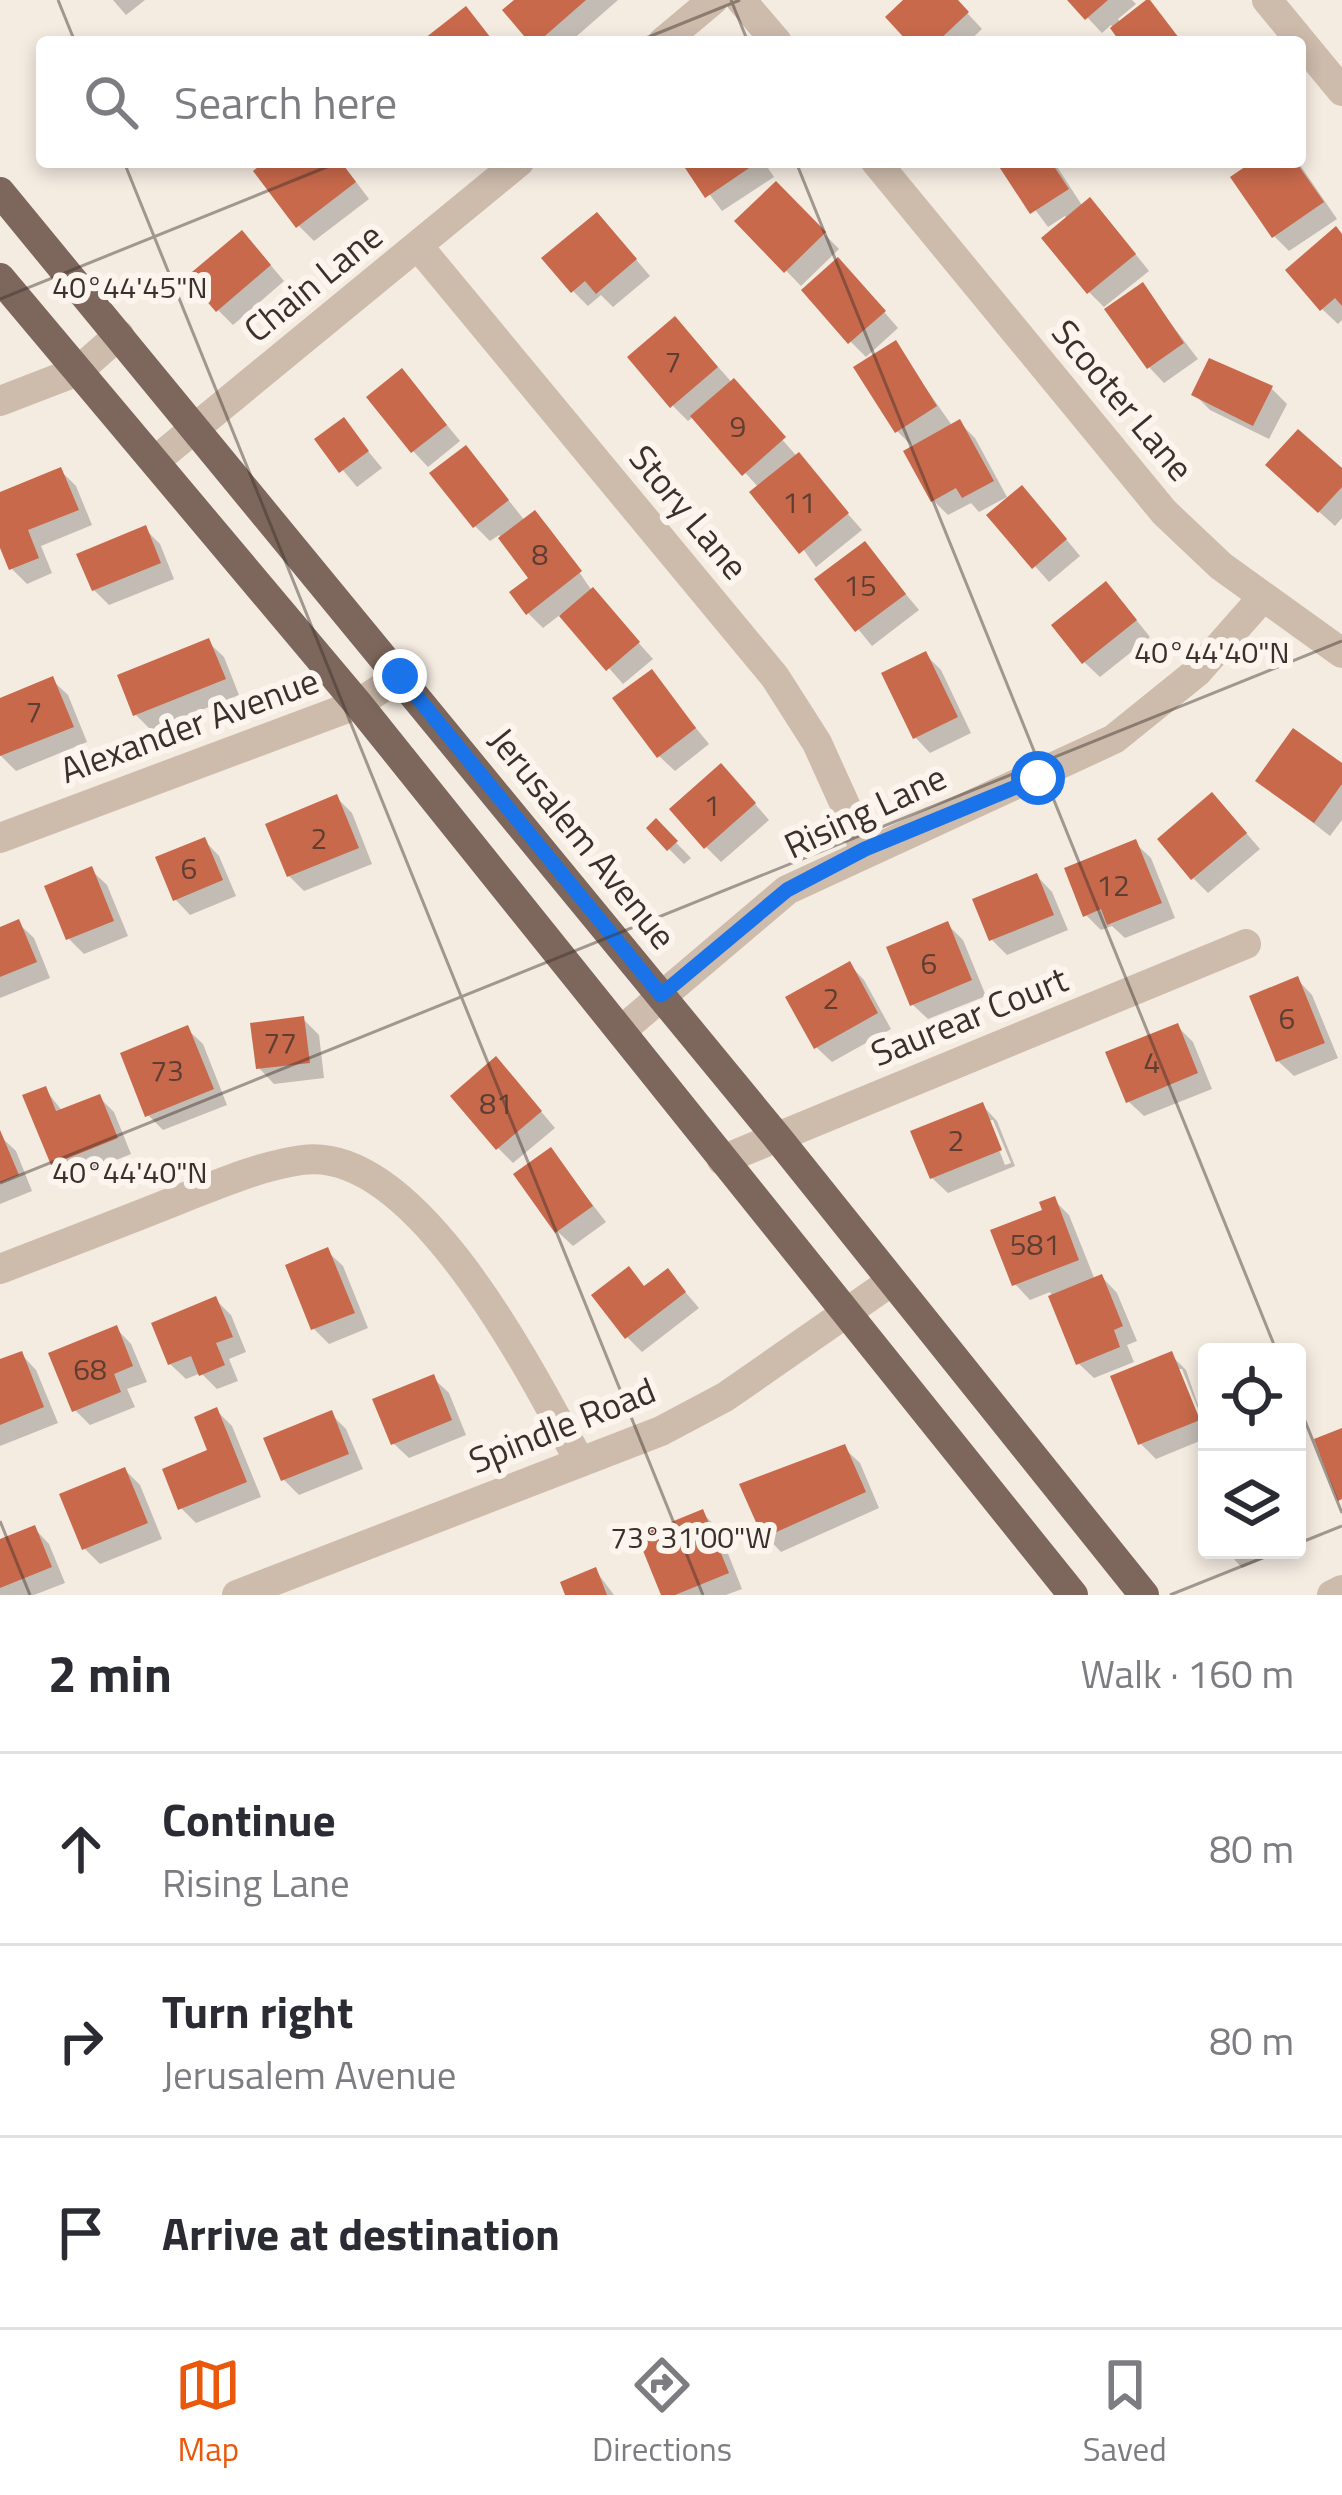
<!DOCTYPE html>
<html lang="en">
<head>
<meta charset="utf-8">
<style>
  body { margin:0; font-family:"Titillium Web",sans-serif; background:#f2f2f3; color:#2b2b33 }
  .controls { position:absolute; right:36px; bottom:36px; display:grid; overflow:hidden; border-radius:12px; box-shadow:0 6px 18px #0003 }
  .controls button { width:108px; height:108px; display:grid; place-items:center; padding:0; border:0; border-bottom:3px solid #e1e1e2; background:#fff; color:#2b2b33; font:60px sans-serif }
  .stop { position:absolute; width:36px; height:36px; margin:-27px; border:9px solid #1a73e8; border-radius:50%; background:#fff }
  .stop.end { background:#1a73e8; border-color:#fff; box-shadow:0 3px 12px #0008 }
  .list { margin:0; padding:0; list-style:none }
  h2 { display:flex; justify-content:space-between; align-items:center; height:156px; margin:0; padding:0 48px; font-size:51px }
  h2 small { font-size:39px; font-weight:400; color:#7c7c81 }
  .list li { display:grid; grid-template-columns:78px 1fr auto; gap:36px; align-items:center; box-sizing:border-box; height:192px; padding:0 48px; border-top:3px solid #e1e1e2 }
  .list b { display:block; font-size:45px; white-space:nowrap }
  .list p { margin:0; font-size:39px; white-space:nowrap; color:#7c7c81 }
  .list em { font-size:39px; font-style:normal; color:#7c7c81 }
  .icon { flex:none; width:66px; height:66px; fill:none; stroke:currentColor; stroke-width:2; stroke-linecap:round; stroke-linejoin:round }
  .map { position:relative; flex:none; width:1342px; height:1595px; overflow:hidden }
  .search { position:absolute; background:#fff; box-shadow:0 6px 18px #0003; left:36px; right:36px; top:36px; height:132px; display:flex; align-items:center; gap:30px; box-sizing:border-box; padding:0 42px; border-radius:12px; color:#7c7c81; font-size:45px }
  .sheet { height:732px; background:#fff }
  nav { display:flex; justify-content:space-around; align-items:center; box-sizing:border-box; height:168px; border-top:3px solid #e1e1e2; background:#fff; font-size:33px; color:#7c7c81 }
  nav a { display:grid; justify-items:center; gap:6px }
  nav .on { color:#ea580c }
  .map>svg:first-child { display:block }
</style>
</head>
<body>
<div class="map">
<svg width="1342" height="1595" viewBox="0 0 1342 1595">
  <rect width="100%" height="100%" fill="#f4ebe1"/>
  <!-- shadow -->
  <g fill="#0003" fill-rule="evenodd">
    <path d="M113,0H145L126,15Z"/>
    <path d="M518,0H618L570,42H533Z"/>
    <path d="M908,0H955L982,29L968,42H913Z"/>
    <path d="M1071,0H1132L1136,4L1118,19L1121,23L1148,2L1182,42H1124L1111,25L1102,33Z"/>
    <path d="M269,162H341L369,199L314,241L299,226Z"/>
    <path d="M685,162H764L774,177L722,211Z"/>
    <path d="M1000,162H1054L1083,207L1105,216L1149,271L1104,307L1089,292L1068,219L1065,216L1048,227Z"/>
    <path d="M1258,162H1298L1337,219L1289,251L1274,236Z"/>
    <path d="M776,185L839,249L801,286L738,221Z"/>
    <path d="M612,231L650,276L613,307L601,295L588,306L573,291Z"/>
    <path d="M1342,237V320L1338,324L1322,309Z"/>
    <path d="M257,249L284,281L233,325L218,310Z"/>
    <path d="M853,276L898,328L866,357L850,341Z"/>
    <path d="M1142,286L1198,359L1164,383L1149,367Z"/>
    <path d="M690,335L862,530L816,567L759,488L694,416L688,421L673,406Z"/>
    <path d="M895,344L953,427L960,423L975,438L1007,497L979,512L971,503L948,515L933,500L914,448L897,431Z"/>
    <path d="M1210,362L1272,389L1287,404L1269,439L1210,410L1194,394Z"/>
    <path d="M417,388L460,441L428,467L413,451Z"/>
    <path d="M343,421L382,468L357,487L318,440Z"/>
    <path d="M480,464L525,521L535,514L550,529L592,591L653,659L623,684L561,614L543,628L528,613L533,578L499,535L490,541L475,526Z"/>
    <path d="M61,471L76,486L92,525L41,546L52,573L27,584L11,568L0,540V495Z"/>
    <path d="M1342,472V518L1335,526L1284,480Z"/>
    <path d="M1037,504L1080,556L1049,582L990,515Z"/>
    <path d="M145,529L160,544L174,579L109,605L94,590Z"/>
    <path d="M865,545L919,610L872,646L818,580Z"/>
    <path d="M1121,601L1150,637L1100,677L1084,662Z"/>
    <path d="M208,642L224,657L239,695L151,730L136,715Z"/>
    <path d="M926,655L941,670L971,733L930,753L915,737Z"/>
    <path d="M651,673L709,744L675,771L659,756Z"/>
    <path d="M52,680L68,695L87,742L16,771L0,755V701Z"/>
    <path d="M1342,766V820L1330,836L1259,781Z"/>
    <path d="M736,782L769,820L721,862L706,847Z"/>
    <path d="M337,798L352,813L372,864L304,891L289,876Z"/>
    <path d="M1227,811L1260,849L1208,893L1193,878Z"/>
    <path d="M656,822L691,858L684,864L669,849Z"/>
    <path d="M204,840L219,856L236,896L190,915L175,899Z"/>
    <path d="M1135,843L1151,858L1175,918L1125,938L1112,926L1101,930L1086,915Z"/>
    <path d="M91,870L107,885L128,936L84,954L69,939Z"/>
    <path d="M1037,876L1052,892L1068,930L1007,955L992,940Z"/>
    <path d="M18,923L34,938L50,978L0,998V930Z"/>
    <path d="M948,925L963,940L986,996L928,1019L912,1004Z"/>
    <path d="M849,964L864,980L891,1029L832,1062L816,1047Z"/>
    <path d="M1297,979L1312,995L1338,1058L1294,1076L1278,1061Z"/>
    <path d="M303,1019L319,1035L324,1078L274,1084L259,1068Z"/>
    <path d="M1177,1026L1193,1042L1212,1089L1144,1116L1128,1101Z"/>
    <path d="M187,1029L203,1044L227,1105L163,1130L148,1115Z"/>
    <path d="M511,1076L555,1128L513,1163L498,1148Z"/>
    <path d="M45,1089L63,1112L99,1097L114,1112L131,1154L69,1179L53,1163Z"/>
    <path d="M982,1105L997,1121L1015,1166L948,1193L932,1178ZM987,1120H993L1011,1163L1005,1165Z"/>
    <path d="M0,1136L16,1151L32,1191L0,1204Z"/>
    <path d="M551,1151L606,1222L573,1246L557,1231Z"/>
    <path d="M1054,1200L1069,1215L1095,1280L1102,1277L1117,1293L1137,1341L1127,1345L1134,1362L1094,1378L1078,1363L1050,1292L1030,1300L1015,1284Z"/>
    <path d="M327,1251L343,1266L368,1328L329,1344L314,1329Z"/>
    <path d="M668,1272L699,1308L642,1352L627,1337Z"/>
    <path d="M216,1300L231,1315L246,1352L229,1359L238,1381L217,1389L201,1373L186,1379L170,1364Z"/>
    <path d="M116,1328L131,1344L147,1382L127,1389L135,1407L90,1425L75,1410Z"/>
    <path d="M21,1354L36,1370L58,1423L0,1446V1363Z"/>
    <path d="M1171,1355L1186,1370L1207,1431L1182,1369H1176L1207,1438L1156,1459L1141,1444Z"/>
    <path d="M433,1378L449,1393L466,1435L409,1458L393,1443Z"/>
    <path d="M217,1411L232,1426L261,1497L196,1523L181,1508L211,1452Z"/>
    <path d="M331,1414L346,1429L363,1469L299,1495L284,1480Z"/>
    <path d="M844,1448L860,1463L879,1508L781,1552L766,1536L743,1485Z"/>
    <path d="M125,1470L140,1485L162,1539L100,1564L84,1548Z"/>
    <path d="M1207,1479V1504L1198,1483Z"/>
    <path d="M702,1513L718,1528L742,1589L726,1595H664Z"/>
    <path d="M34,1528L49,1544L65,1583L34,1595H0V1542Z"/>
    <path d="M1226,1550H1284V1551L1242,1568Z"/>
    <path d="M596,1571L614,1595H569Z"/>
  </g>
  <!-- building -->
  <g fill="#c8694b">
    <path d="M514,0H586L538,42H529L502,10Z"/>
    <path d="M903,0H958L969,12L937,42H908L885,17Z"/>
    <path d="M1067,0H1108L1085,20Z"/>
    <path d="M1146,0H1150L1182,42H1120L1110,28Z"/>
    <path d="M466,6L494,42H420Z"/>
    <path d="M264,162H341L356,182L296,228L253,171Z"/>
    <path d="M681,162H758L705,198Z"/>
    <path d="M996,162H1051L1069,189L1030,214Z"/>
    <path d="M1252,162H1296L1324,202L1272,238L1230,177Z"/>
    <path d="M776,181L826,232L784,273L734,221Z"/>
    <path d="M1090,197L1136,254L1087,294L1041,238Z"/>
    <path d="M597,212L637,259L596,294L585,281L571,293L541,258Z"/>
    <path d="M1336,226L1342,234V306L1335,298L1320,311L1285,270Z"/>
    <path d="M242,230L271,265L216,312L186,277Z"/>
    <path d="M838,257L886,311L848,344L801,290Z"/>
    <path d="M1143,282L1184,343L1147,369L1104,309Z"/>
    <path d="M675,316L718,367L670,408L627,357Z"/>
    <path d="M896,340L937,406L895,433L853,367Z"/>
    <path d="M1209,358L1273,386L1253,426L1191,395Z"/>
    <path d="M402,368L447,425L411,453L366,397Z"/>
    <path d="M734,378L786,437L742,476L690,416Z"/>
    <path d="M344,417L369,451L339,473L314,439Z"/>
    <path d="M960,419L994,481L962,498L956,488L931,502L903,451Z"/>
    <path d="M1298,429L1342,468V487L1318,513L1265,465Z"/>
    <path d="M466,445L509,500L473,528L429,473Z"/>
    <path d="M799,452L849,513L799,554L749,492Z"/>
    <path d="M61,467L79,510L28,530L39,558L9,570L0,548V492Z"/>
    <path d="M1022,485L1067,539L1032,569L986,515Z"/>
    <path d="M535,510L582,571L526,615L509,592L528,578L498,538Z"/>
    <path d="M146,525L161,563L92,591L76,554Z"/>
    <path d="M865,541L906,594L855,632L814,579Z"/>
    <path d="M1106,581L1137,620L1082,664L1051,625Z"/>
    <path d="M593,587L640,642L606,671L559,616Z"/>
    <path d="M209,638L226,679L133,716L117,675Z"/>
    <path d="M926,651L958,717L913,739L881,673Z"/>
    <path d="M652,669L696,728L657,758L612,698Z"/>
    <path d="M53,676L74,727L0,756V698Z"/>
    <path d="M1293,728L1342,763V784L1314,823L1255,781Z"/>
    <path d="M721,763L756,803L704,849L669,809Z"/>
    <path d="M1212,792L1247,833L1191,880L1157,839Z"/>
    <path d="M337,794L359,848L287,877L265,824Z"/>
    <path d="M656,818L678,841L667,851L646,828Z"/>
    <path d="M205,837L223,880L173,901L155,857Z"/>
    <path d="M1136,839L1162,903L1107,925L1101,909L1083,917L1064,868Z"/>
    <path d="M92,866L114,921L66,940L44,886Z"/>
    <path d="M1037,873L1054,915L989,941L972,899Z"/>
    <path d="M19,919L37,962L0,977V927Z"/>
    <path d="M948,921L972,980L910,1006L886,947Z"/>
    <path d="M850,961L878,1013L814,1049L785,997Z"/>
    <path d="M1298,976L1325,1043L1276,1062L1249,996Z"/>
    <path d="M304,1016L310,1063L256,1069L250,1023Z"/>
    <path d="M1178,1023L1198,1073L1126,1103L1105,1052Z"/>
    <path d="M188,1025L214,1089L145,1117L120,1053Z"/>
    <path d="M496,1056L542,1111L496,1150L450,1096Z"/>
    <path d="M46,1086L56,1111L100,1094L118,1138L51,1165L22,1095Z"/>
    <path d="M983,1102L1002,1150L930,1179L910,1131Z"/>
    <path d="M0,1130L19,1175L0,1183Z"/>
    <path d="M551,1147L593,1206L555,1233L513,1174Z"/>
    <path d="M1055,1196L1079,1260L1012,1286L990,1230L1042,1210L1039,1202Z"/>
    <path d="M328,1247L355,1313L311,1330L285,1265Z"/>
    <path d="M629,1266L644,1286L668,1268L686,1292L625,1339L591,1295Z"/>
    <path d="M1102,1274L1123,1326L1114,1330L1120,1347L1076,1365L1048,1296Z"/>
    <path d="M216,1296L233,1337L216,1343L225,1365L199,1376L191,1356L168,1365L151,1323Z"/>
    <path d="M117,1325L133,1366L114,1374L121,1392L72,1412L48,1353Z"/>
    <path d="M22,1351L44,1407L0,1425V1359Z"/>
    <path d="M1172,1351L1200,1420L1138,1445L1110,1376Z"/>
    <path d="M434,1374L452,1420L391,1445L372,1399Z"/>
    <path d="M217,1407L247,1482L178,1510L162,1469L207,1450L194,1417Z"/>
    <path d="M332,1410L349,1454L281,1481L263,1438Z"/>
    <path d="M1342,1428V1499L1338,1501L1314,1439Z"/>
    <path d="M845,1444L866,1492L763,1538L739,1484Z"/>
    <path d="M125,1467L148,1523L82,1550L59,1494Z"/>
    <path d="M703,1509L729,1573L675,1595H661L637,1536Z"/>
    <path d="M35,1525L52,1567L0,1588V1539Z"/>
    <path d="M596,1567L607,1595H565L560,1582Z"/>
  </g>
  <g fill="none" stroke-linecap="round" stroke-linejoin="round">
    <!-- minor -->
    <g stroke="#cdbbac" stroke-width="30">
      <path d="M741,0L777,42"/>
      <path d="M1267,0L1342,91"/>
      <path d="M663,42L713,0"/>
      <path d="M876,162L1164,512L1221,566L1342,653"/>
      <path d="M418,246L775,677L817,743L865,849"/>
      <path d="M0,401L78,371L119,335"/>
      <path d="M155,461L519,162"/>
      <path d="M0,838L358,704L400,676"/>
      <path d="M622,1030L787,890L1114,739L1197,672L1263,597"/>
      <path d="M722,1160L1246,944"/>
      <path d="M0,1269C60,1246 120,1223 180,1199C219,1184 259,1166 302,1160C417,1144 533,1376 580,1462"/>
      <path d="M237,1595L661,1431L725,1397L892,1281"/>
      <path d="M1332,1595L1342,1590"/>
    </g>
    <!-- major -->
    <g stroke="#7d675c" stroke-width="30">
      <path d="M0,192L777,1137L1144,1595"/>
      <path d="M0,278L358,704L1073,1595"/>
    </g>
  </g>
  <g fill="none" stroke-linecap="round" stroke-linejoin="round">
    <!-- route -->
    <path stroke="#1a73e8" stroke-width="15" d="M400,676L661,995L787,890L865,849L1038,778"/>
  </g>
  <!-- ticks -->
  <path fill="none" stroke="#3b302b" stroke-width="3" stroke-opacity="0.45" d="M58,0L75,42M731,0L748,42M636,42L740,0M124,162L703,1595M796,162L1277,1352M0,299L339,162M0,1183L1342,641M1297,1401L1342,1513M0,1521L30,1595M1297,1544L1342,1526M1170,1595L1282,1550"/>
  <g text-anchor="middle" stroke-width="12" stroke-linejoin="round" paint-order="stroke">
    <!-- number labels -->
    <g font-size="30" fill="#5e3e33">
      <text x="673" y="372">7</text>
      <text x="738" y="437">9</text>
      <text x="799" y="513">11</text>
      <text x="540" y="565">8</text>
      <text x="860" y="596">15</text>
      <text x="34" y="722">7</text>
      <text x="712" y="816">1</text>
      <text x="319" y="849">2</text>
      <text x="189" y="879">6</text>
      <text x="1113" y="896">12</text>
      <text x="929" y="974">6</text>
      <text x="831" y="1009">2</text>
      <text x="1287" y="1029">6</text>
      <text x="280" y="1053">77</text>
      <text x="1152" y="1073">4</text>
      <text x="167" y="1081">73</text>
      <text x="496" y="1114">81</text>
      <text x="956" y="1151">2</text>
      <text x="1035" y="1255">581</text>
      <text x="90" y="1380">68</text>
    </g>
    <!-- street labels -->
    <g font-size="36" fill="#3b302b" stroke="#fbf5ee">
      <text transform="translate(313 282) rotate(-39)" y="13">Chain Lane</text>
      <text transform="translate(1123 400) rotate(50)" y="13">Scooter Lane</text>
      <text transform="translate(689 512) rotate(50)" y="13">Story Lane</text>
      <text transform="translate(189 725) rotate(-20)" y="13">Alexander Avenue</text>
      <text transform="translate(865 811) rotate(-25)" y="13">Rising Lane</text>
      <text transform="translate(583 838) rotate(51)" y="13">Jerusalem Avenue</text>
      <text transform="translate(969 1016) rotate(-22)" y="13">Saurear Court</text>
      <text transform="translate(562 1425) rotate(-22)" y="13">Spindle Road</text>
    </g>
  </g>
  <g font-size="30" text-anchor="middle" fill="#3b302b" stroke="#fbf5ee" stroke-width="12" stroke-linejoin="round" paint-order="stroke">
    <text x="130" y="298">40°44'45"N</text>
    <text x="1212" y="663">40°44'40"N</text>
    <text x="130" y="1183">40°44'40"N</text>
    <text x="691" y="1548">73°31'00"W</text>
  </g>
</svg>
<div class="controls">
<button><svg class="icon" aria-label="locate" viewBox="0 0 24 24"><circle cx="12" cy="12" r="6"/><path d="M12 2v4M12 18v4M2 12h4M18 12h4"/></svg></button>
<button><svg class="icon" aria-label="layers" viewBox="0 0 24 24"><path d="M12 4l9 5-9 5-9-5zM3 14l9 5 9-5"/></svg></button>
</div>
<div class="stop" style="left:1038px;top:778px"></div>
<div class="stop end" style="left:400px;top:676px"></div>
<div class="search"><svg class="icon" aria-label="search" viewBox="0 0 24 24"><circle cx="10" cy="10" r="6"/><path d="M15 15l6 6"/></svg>Search here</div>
</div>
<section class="sheet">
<h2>2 min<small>Walk · 160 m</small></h2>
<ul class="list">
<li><svg class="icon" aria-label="ahead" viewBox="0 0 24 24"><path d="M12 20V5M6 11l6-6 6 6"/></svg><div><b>Continue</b><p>Rising Lane</p></div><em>80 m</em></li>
<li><svg class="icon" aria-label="right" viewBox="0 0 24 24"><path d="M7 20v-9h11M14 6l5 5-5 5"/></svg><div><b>Turn right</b><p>Jerusalem Avenue</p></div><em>80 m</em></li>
<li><svg class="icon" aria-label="arrive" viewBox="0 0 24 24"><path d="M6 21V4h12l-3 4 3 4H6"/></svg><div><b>Arrive at destination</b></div></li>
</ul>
</section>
<nav>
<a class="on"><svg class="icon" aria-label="map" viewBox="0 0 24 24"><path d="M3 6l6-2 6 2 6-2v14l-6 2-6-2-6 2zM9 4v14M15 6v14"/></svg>Map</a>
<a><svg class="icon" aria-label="directions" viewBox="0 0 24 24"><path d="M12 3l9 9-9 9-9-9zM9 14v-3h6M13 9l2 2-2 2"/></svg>Directions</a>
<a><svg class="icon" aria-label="saved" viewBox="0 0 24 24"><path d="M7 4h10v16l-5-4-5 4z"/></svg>Saved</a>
</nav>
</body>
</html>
